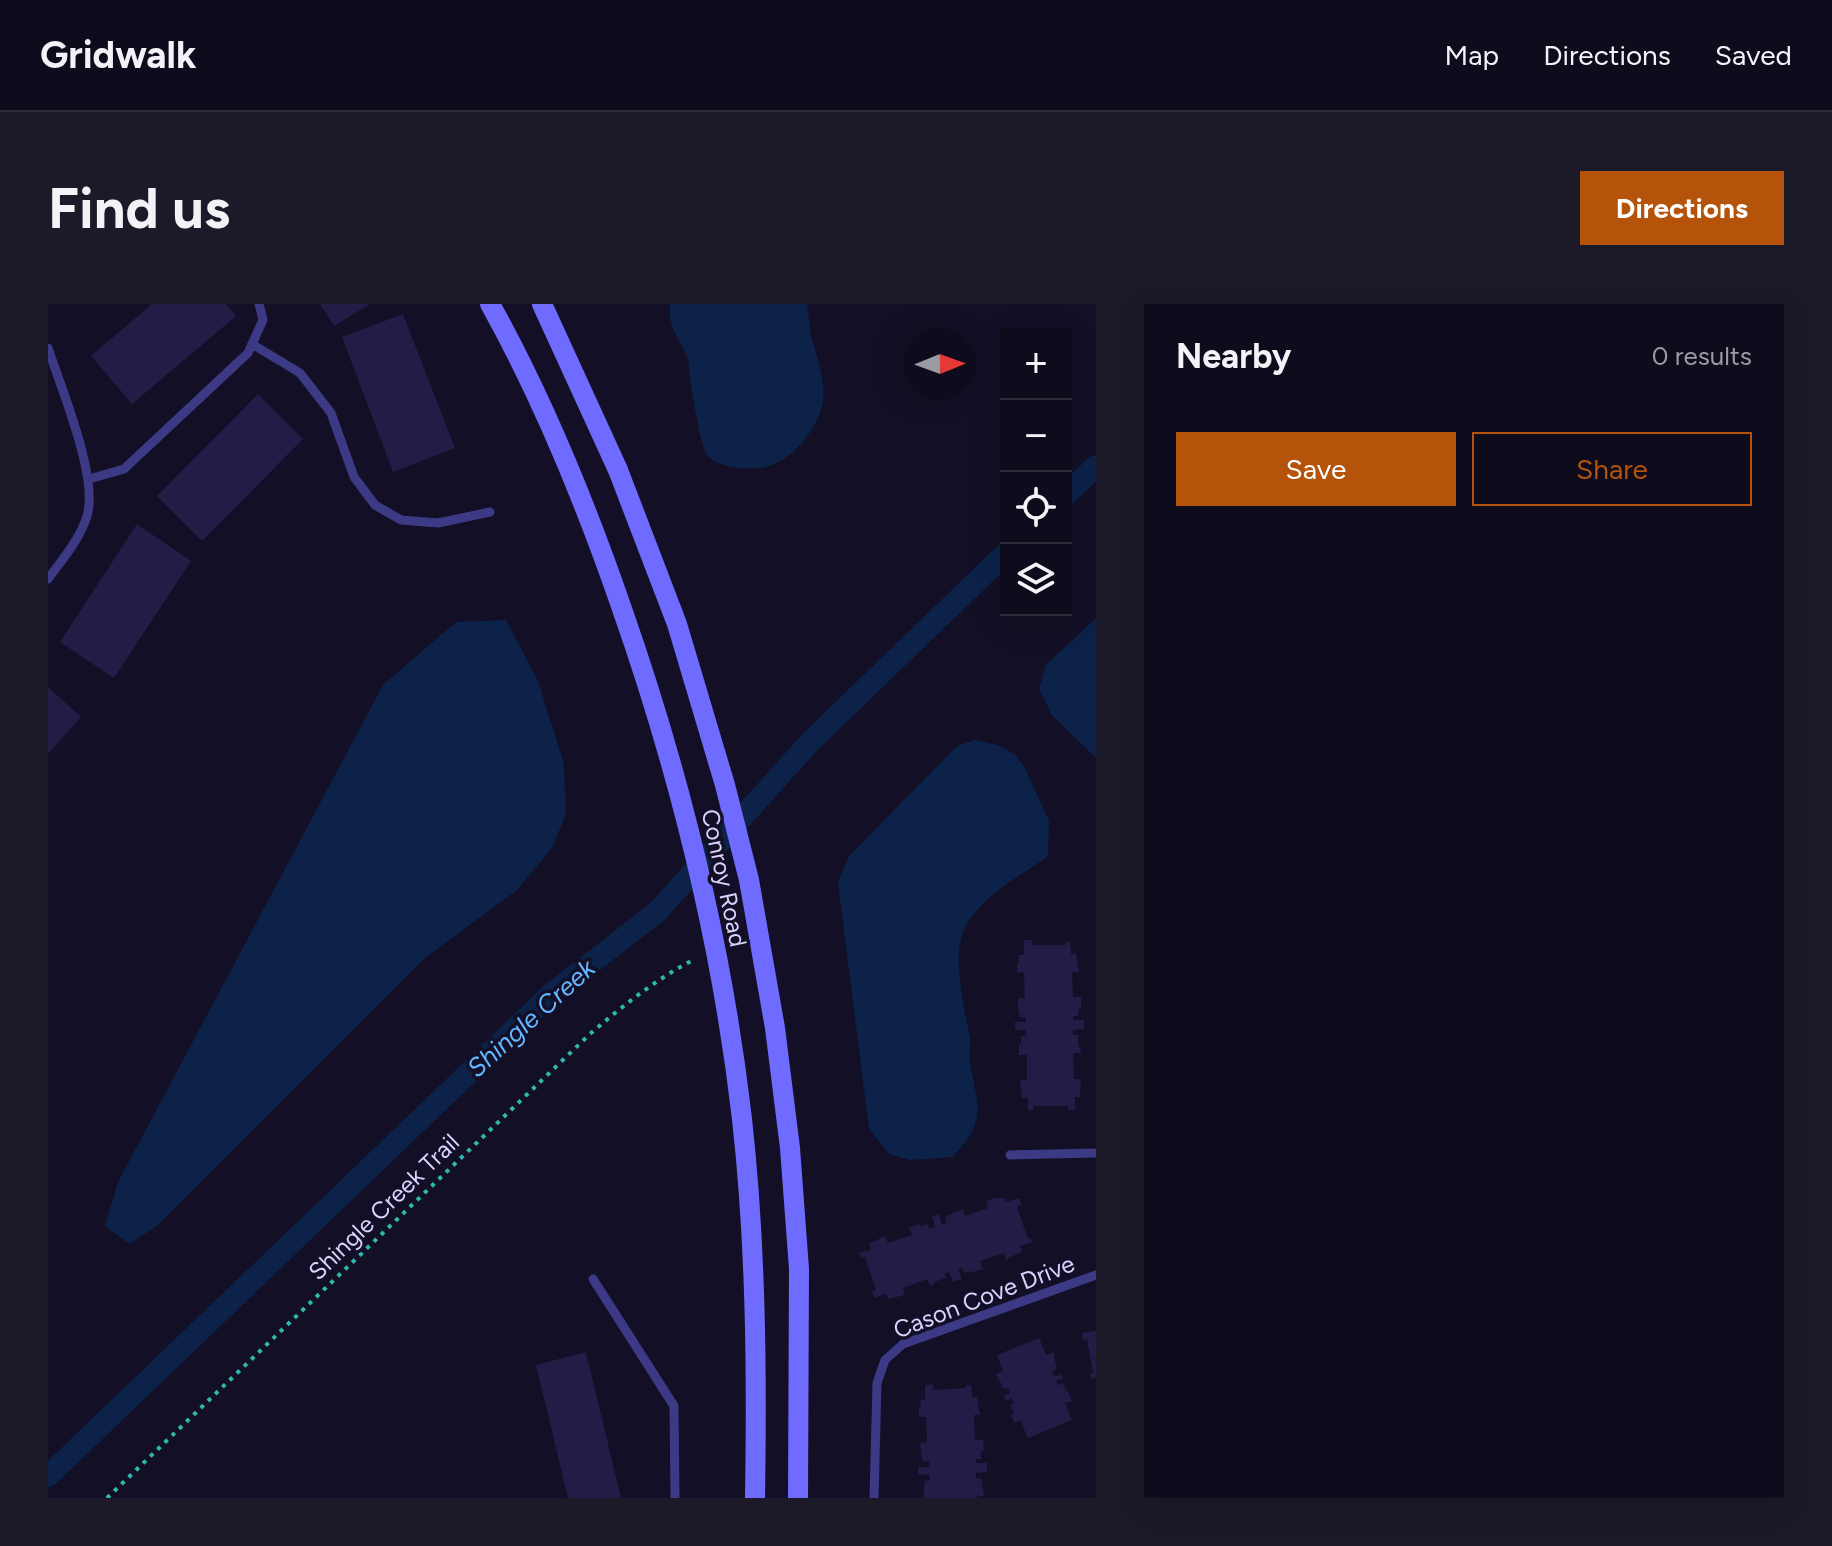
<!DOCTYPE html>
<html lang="en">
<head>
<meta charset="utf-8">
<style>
  body { margin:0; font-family:Figtree,sans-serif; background:#1c1929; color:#f1f3f6 }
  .controls { position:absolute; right:24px; top:24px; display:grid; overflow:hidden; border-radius:0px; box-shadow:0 8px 32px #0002 }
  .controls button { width:72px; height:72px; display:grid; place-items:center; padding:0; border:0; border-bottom:2px solid #2e2b3b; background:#0e0b1c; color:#f1f3f6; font:40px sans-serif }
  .compass { position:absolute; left:856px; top:24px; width:72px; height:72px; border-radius:50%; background:#0e0b1c; box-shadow:0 8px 32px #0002; rotate:89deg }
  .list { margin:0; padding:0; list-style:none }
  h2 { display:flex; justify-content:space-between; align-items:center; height:104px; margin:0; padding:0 32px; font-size:34px }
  h2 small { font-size:26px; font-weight:400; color:#9b9ba3 }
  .actions { display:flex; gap:16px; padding:24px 32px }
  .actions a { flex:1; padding:18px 0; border:2px solid #b45309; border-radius:0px; text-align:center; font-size:28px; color:#b45309 }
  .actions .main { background:#b45309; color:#fff }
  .icon { flex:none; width:44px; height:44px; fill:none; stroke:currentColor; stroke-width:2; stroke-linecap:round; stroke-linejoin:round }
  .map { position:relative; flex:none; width:1048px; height:1194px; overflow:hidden; border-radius:0px }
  header { display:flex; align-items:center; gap:48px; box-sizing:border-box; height:112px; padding:0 40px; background:#0e0b1c; border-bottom:2px solid #2e2b3b }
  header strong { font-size:38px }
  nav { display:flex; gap:44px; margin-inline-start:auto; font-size:28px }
  .intro { display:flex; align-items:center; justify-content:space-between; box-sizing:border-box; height:192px; padding:0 48px }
  h1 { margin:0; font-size:56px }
  .button { padding:20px 36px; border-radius:0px; background:#b45309; color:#fff; font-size:28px; font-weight:700 }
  main { display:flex; gap:48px; padding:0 48px }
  aside { flex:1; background:#0e0b1c; border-radius:0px; box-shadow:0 8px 32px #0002 }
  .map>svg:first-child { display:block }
</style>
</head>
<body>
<header>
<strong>Gridwalk</strong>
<nav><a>Map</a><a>Directions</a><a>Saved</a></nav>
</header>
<div class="intro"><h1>Find us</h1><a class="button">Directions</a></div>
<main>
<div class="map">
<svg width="1048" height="1194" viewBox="0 0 1048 1194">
  <rect width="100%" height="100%" fill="#130f26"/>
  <!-- water -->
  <g fill="#0c2248">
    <path d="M622,0H759C761,12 761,25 764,36C770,56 779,82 774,102C768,127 743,157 718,163C710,165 702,164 694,164C682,163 668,161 660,152C652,143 642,77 641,63C640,41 619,31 622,0Z"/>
    <path d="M1048,314V454L1004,411L991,385L998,361Z"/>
    <path d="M458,316L490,377L516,460L518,510L504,544L468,587L378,653L109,922L81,940L57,922L70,878L335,381L408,318Z"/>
    <path d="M926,436L950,441L966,450L976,462L1001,517L1000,550L998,554C971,572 936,591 919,620C902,646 916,704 922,734C923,740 921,746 921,752C927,796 943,816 904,853L862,856L841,850L821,825L790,579L801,552L909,442Z"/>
  </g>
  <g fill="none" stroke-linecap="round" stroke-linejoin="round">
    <!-- canal -->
    <g stroke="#0c2248" stroke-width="22">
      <path d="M1018,191L1048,162"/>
      <path d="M0,1172L502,691L609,608L762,438L958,249"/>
    </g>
  </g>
  <!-- building -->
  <g fill="#241b47">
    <path d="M104,0H178L188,12L84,100L43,52Z"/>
    <path d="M272,0H322L286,22Z"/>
    <path d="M355,10L407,144L345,168L294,33Z"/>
    <path d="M210,90L255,135L154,237L109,192Z"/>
    <path d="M89,220L143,257L66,374L12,338Z"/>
    <path d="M0,383L33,413L0,450Z"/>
    <path d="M976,636H984V641H1018V638H1022L1023,650H1028L1031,668H1024L1025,693H1033V705H1030V712H1025V716H1036V725L1025,726V731H1030V743H1032L1033,749H1025L1026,775H1033L1032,793H1027V806H1020V802H985V806H980V794H974L972,776H979V751H971V740H973V732H978V726H967V718H978V713H972L970,704V694H977L976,668L969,669V659H971V651H976Z"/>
    <path d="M947,894H956L958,898L971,894L974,901L969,903L980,935L982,934L984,938L972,942L974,947L958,956L956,949L932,957L935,965L924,969L923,967L916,969L914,963L910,965L914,975L905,978L901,968L896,970L898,974L886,978L887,980L882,982L879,975L855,984L857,991L840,995L838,990L826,994L824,987L828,986L817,953L813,954L811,949L823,946L821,940L837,932L840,939L864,931L861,924L872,920V923L880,920L881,925L887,923L884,912L891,910L894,921L899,919L897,913L905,909L915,905L917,912L940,904L938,897Z"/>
    <path d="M1048,1027V1074L1043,1075L1042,1069H1045L1039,1035L1035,1036L1034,1029Z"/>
    <path d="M991,1034L998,1051L1005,1048L1009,1065L1004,1068L1006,1073L1013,1070L1015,1074L1008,1077L1010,1081L1015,1079L1018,1087H1020L1024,1097L1017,1099L1024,1116L980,1134L972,1116L966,1119L963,1111L966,1110L962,1100L966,1099L964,1094L958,1097L956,1092L962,1089V1087L960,1084L956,1085L948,1070L955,1067L949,1051Z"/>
    <path d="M538,1048L573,1194H520L488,1061Z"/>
    <path d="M885,1080V1086L918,1084V1081H923L924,1093H929L932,1111H926L927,1136H935L936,1147H933V1155H928V1159H939V1168L928,1169V1174H933L936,1192H929V1194H875L877,1177L882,1176L881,1170L870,1171V1163H882L881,1157L875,1158L873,1149L872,1139L879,1138L878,1113H871V1104H873L872,1096L877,1095V1081Z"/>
  </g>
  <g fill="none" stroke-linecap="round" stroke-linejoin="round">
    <!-- path -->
    <path stroke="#2fb8b0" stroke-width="4" stroke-dasharray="4 6" stroke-linecap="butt" d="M59,1194L543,729C576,701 608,675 647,655"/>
    <!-- lane -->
    <g stroke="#3d3a85" stroke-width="9">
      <path d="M204,40L252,69L283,109L306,173L327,201L353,216L390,219L442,208"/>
      <path d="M0,44C13,84 51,174 39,212C32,235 14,256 0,275"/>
      <path d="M41,175L76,165L200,49L215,16L211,0"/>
      <path d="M962,851L1048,849"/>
      <path d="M545,975L626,1102L627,1194"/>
      <path d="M826,1194L829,1079L837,1056L855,1040L1048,971"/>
    </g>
    <!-- secondary -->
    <g stroke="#6f6bff" stroke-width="20">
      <path d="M442,0C495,95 537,198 573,302C631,467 674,641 694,815C708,940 709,1069 707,1194"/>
      <path d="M494,0L570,166L629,320L677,481L701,576L727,724L742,844L751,965L750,1194"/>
    </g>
  </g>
  <g text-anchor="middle" stroke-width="7" stroke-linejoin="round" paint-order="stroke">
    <!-- street labels -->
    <g font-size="24" fill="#d9d4ff" stroke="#130f26">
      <text transform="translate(676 574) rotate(78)" y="8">Conroy Road</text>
      <text transform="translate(336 903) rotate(-44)" y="8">Shingle Creek Trail</text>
      <text transform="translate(936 993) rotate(-21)" y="8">Cason Cove Drive</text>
    </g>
    <!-- water labels -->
    <g font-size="26" font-style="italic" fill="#62b6ff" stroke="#130f26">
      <text transform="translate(483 714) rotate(-42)" y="9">Shingle Creek</text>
    </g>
  </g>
</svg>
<div class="controls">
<button>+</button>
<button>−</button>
<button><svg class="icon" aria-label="locate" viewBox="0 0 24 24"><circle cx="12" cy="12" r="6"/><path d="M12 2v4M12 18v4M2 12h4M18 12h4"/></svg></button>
<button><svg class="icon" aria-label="layers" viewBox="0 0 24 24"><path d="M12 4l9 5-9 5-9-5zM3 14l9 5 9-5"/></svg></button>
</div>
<svg class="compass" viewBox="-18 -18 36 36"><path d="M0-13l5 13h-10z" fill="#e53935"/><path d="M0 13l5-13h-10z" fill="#9b9ba3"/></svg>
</div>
<aside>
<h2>Nearby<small>0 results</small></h2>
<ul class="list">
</ul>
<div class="actions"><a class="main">Save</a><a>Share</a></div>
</aside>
</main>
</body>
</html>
